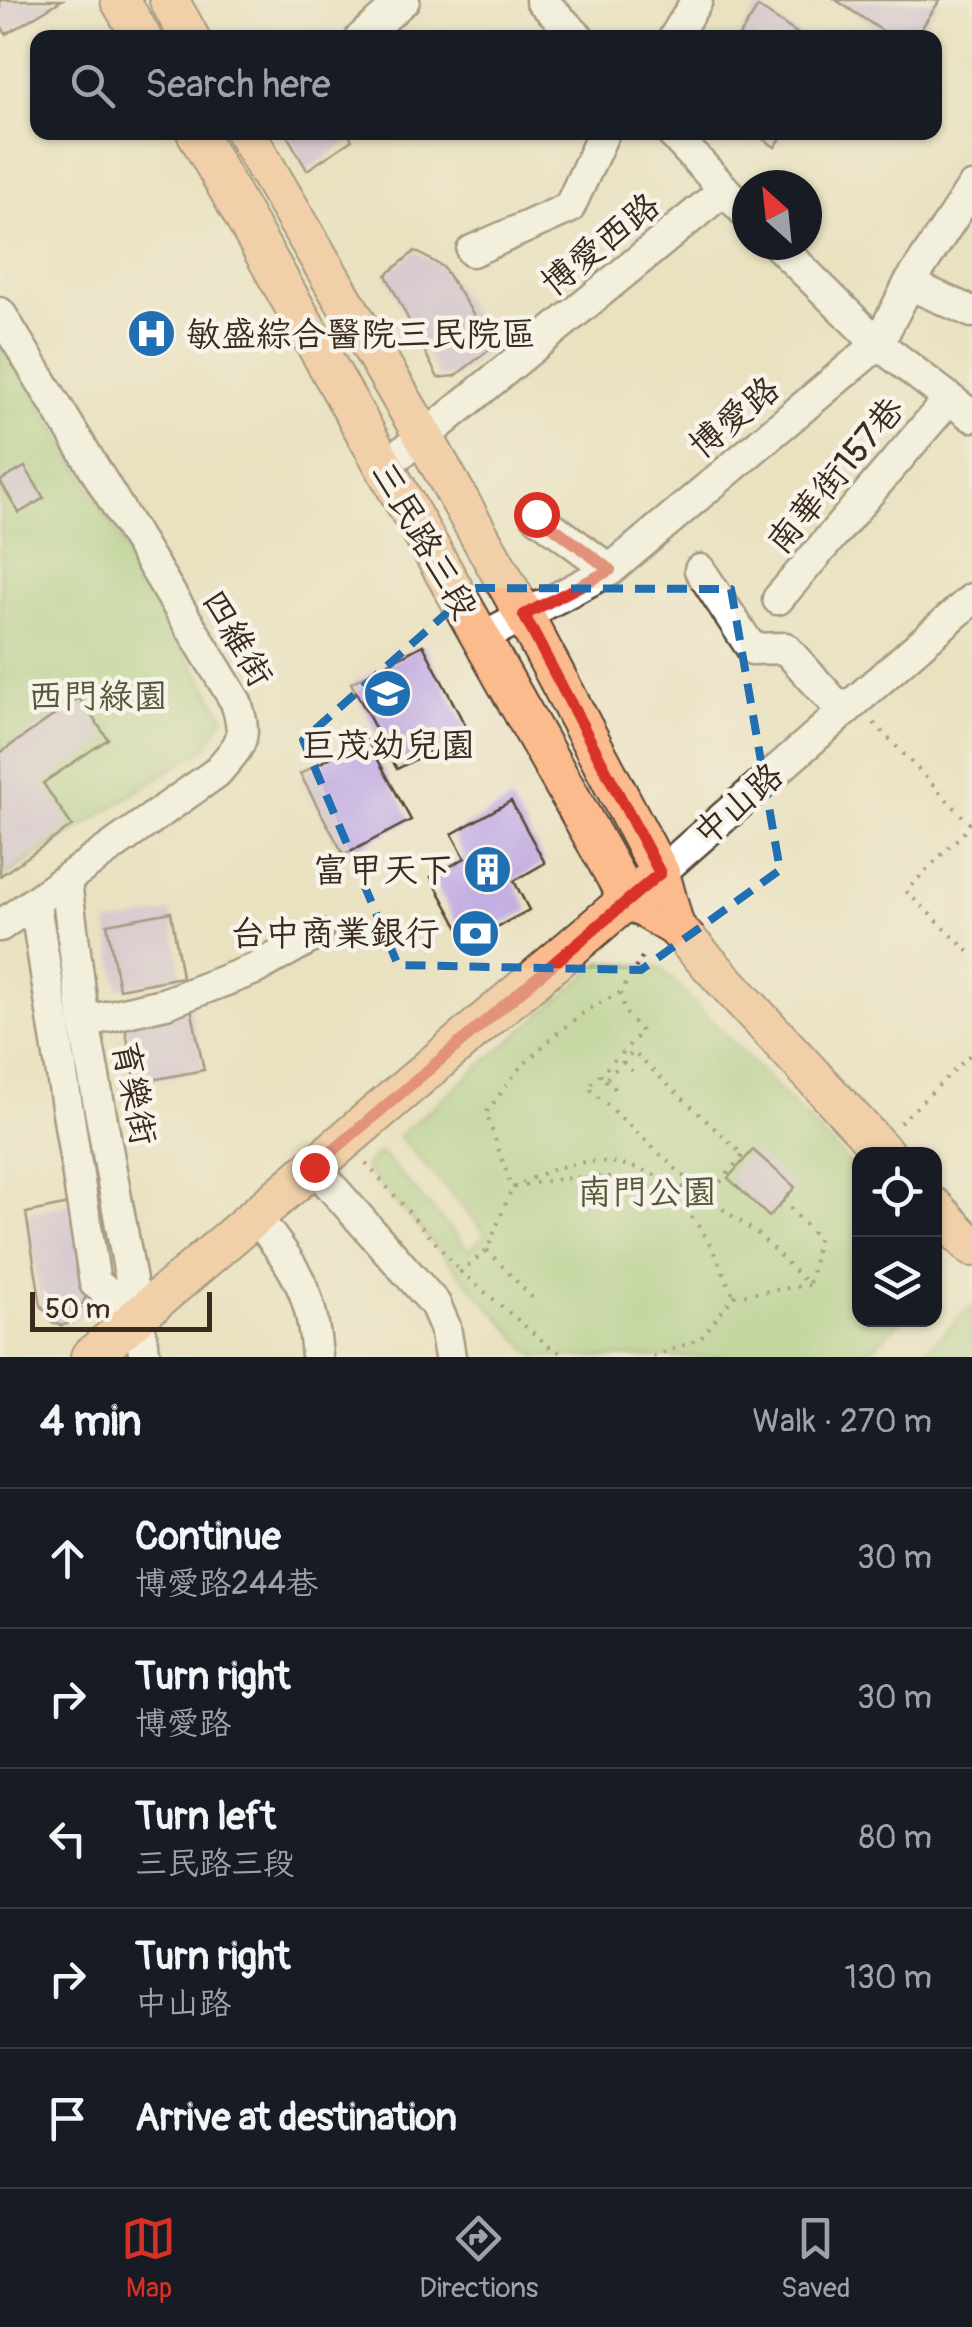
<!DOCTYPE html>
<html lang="en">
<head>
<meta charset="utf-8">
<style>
  body { margin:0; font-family:Pangolin,"LXGW WenKai TC",sans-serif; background:#20242c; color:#f1f3f6 }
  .controls { position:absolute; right:30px; bottom:30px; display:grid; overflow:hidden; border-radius:20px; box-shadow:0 2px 8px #0004 }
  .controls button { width:90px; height:90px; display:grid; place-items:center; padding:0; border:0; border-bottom:2px solid #363941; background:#171b24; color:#f1f3f6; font:50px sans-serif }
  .compass { position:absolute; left:732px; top:170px; width:90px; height:90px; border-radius:50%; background:#171b24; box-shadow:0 2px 8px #0004; rotate:333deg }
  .scale { position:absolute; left:30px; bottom:25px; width:182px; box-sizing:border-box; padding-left:10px; border:5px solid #3b2a1e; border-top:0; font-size:28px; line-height:35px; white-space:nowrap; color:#3b2a1e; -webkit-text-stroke:8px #f7f3e8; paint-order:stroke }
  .stop { position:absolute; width:30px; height:30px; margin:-22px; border:8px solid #d93025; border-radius:50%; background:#fff }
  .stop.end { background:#d93025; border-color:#fff; box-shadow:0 2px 10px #0008 }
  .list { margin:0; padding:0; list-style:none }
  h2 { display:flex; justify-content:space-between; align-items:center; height:130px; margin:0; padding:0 40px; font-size:42px }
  h2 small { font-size:32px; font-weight:400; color:#9ea1a6 }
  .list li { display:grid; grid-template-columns:65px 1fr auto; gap:30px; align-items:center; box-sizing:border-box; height:140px; padding:0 40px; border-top:2px solid #363941 }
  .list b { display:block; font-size:38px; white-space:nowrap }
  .list p { margin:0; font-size:32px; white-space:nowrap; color:#9ea1a6 }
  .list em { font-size:32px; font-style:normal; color:#9ea1a6 }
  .icon { flex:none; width:55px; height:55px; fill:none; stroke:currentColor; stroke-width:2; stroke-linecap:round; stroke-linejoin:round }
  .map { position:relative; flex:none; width:972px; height:1357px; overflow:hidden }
  .search { position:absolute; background:#171b24; box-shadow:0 2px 8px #0004; left:30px; right:30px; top:30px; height:110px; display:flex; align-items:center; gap:25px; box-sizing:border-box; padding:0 35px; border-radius:20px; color:#9ea1a6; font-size:38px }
  .sheet { height:830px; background:#171b24 }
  nav { display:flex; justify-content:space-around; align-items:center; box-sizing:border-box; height:140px; border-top:2px solid #363941; background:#171b24; font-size:28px; color:#9ea1a6 }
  nav a { display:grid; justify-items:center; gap:5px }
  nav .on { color:#d93025 }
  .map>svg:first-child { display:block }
</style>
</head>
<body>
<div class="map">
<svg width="972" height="1357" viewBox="0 0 972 1357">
  <rect width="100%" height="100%" fill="#f7f3e8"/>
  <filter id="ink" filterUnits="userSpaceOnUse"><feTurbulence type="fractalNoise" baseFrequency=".01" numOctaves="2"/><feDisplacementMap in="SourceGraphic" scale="20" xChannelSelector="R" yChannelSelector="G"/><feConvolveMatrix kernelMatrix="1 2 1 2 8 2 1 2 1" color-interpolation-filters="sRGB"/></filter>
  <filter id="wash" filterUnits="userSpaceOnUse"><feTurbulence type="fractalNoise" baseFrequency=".0048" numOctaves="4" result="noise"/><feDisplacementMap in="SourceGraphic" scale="40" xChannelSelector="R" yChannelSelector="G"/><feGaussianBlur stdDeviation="2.25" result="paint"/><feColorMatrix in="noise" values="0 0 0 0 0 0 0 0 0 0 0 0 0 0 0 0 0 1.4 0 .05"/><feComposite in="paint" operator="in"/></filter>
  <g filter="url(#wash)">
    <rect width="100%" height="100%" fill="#eae1c1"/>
    <!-- green -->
    <g fill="#96c878" stroke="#68794b" stroke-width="2.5">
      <path d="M0,332L224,717L206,747L0,879Z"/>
      <path d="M602,962L660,968L859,1173L860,1320H902L863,1357H535L364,1167L380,1152L469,1250L487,1234L399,1136Z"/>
      <path d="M972,1306V1357H919Z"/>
    </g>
    <g id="blocks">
      <!-- building -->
      <g fill="#c3aee1">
        <path d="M0,0H62L6,34L0,24Z"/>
        <path d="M836,0H940L915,38H893Z"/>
        <path d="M758,7L804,38H738Z"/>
        <path d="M285,132H348L352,140L307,170Z"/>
        <path d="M752,132H785L775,147Z"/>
        <path d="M415,251L443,267L494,346L455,376L438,378L386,275Z"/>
        <path d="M25,467L44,498L19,513L0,481Z"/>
        <path d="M423,645L468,731L397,769L351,683Z"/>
        <path d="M79,698L108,739L43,783L72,826L0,876V753Z"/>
        <path d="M366,738L411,820L344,855L300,774Z"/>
        <path d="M511,801L545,863L514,881L529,910L467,943L431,877L465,858L452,834Z"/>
        <path d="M171,912L182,977L119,989L107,924Z"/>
        <path d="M190,1003L204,1070L136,1083L123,1017Z"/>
        <path d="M753,1150L795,1187L769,1217L728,1178Z"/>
        <path d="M73,1203L89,1289L76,1319L62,1326L52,1322L41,1305L26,1213Z"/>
      </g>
    </g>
  </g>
  <g filter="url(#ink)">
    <use href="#blocks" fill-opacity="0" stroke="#554536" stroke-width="2.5"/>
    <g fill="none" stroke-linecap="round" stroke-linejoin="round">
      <defs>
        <g id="minor">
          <path d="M541,0L579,38"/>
          <path d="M361,38L404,0"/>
          <path d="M674,38L697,0"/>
          <path d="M671,132L747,214"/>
          <path d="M778,245L878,344L972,416"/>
          <path d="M472,251L569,208L604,132"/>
          <path d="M909,284L972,312"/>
          <path d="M0,313L236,702C248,740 242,743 216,773L0,926"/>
          <path d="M382,466L424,437L723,191"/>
          <path d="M536,515L610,570"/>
          <path d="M700,570L752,649L785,648L843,712"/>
          <path d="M778,599L949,399"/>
          <path d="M481,638L610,570L878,344L909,284L972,188"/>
          <path d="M660,873L972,599"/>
          <path d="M66,882L84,1022L145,1357"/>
          <path d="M35,904L95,1283L140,1316"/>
          <path d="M84,1022L166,1003L255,969L317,934"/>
          <path d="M314,1167L435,1304L445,1327L450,1357"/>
          <path d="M255,1215C295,1269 312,1288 317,1357"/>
        </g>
        <g id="major">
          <path d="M120,0L142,38"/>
          <path d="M169,0L190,38"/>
          <path d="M196,132L628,899L675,927L885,1154"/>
          <path d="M245,132L424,437L524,615L660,873L675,927"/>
          <path d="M934,1207L972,1247"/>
          <path d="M90,1357L646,884"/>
        </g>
      </defs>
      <!-- minor casing -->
      <use href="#minor" stroke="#554536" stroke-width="35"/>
      <!-- major casing -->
      <use href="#major" stroke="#554536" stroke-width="42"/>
      <!-- path -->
      <g stroke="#554536" stroke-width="4" stroke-dasharray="2.5 8" stroke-linecap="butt">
        <path d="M874,723L971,825"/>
        <path d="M972,824L906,891L972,955"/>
        <path d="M642,957L621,992L587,1010L555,1035L518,1070L486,1113L512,1188C597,1143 625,1161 707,1198"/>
        <path d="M621,993L625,1012L642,1032L588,1087L707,1198L758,1234L809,1285"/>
        <path d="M623,1062L636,1076"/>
        <path d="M600,1074L605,1080L633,1052L743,1155L707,1198"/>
        <path d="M605,1080L619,1092"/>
        <path d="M900,1123L972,1053"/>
        <path d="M366,1163L461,1272"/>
        <path d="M783,1200L818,1239L809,1285"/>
        <path d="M487,1250L536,1302"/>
        <path d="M569,1357L551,1348L461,1272L487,1250L512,1188C568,1175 636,1165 683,1208C707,1230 720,1267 734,1296"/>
        <path d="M653,1357L700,1339L734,1296L809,1285"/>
      </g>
      <!-- minor -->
      <use href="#minor" stroke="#fff" stroke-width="30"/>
      <!-- major -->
      <use href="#major" stroke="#fbbb8c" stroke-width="38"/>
    </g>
  </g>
  <g fill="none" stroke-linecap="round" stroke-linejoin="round" filter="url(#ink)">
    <!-- route -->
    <path stroke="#d93025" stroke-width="12" d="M314,1167L660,873L524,615L610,570L536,514"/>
  </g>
  <!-- marked area -->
  <path d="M0 0H972V1357H0ZM475,588L731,589L780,870L641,970L398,965L303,740Z" fill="#eae1c1" fill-opacity=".55" fill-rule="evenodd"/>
  <path fill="none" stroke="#1f6fb2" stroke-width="8" stroke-dasharray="20 12" stroke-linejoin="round" d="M475,588L731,589L780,870L641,970L398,965L303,740Z"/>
  <!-- icons -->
  <defs>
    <symbol id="hospital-disc" viewBox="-11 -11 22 22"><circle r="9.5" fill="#1f6fb2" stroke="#f7f3e8"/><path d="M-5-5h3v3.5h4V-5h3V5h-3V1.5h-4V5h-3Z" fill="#fff"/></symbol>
    <symbol id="school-disc" viewBox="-11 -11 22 22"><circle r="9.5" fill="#1f6fb2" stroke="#f7f3e8"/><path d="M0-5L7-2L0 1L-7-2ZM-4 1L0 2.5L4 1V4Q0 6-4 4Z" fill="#fff"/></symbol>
    <symbol id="building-disc" viewBox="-11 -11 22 22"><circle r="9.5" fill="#1f6fb2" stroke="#f7f3e8"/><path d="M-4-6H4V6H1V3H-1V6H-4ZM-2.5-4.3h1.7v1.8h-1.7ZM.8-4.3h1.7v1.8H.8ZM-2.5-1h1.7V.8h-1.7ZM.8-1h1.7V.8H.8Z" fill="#fff"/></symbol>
    <symbol id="bank-disc" viewBox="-11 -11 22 22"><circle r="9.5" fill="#1f6fb2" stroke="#f7f3e8"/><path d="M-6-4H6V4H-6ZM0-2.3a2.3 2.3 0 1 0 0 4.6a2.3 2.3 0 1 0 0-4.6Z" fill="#fff"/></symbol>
  </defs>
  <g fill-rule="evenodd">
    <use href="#hospital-disc" x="124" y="306" width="55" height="55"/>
    <use href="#school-disc" x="360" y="666" width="55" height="55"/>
    <use href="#building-disc" x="460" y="842" width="55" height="55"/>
    <use href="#bank-disc" x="448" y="906" width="55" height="55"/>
  </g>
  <g text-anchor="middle" stroke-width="9" stroke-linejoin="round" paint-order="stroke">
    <!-- street labels -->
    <g font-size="35" fill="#3b2a1e" stroke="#f7f3e8">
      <text transform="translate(600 244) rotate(-39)" y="12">博愛西路</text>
      <text transform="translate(734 417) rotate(-40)" y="12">博愛路</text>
      <text transform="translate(835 475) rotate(-50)" y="12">南華街157巷</text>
      <text transform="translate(425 540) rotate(60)" y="12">三民路三段</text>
      <text transform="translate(238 638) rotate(60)" y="12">四維街</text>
      <text transform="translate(738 804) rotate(-41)" y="12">中山路</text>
      <text transform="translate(135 1093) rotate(79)" y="12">育樂街</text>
    </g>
    <!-- poi labels -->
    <g font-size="35" fill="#3b2a1e" stroke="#f7f3e8" text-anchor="end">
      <text x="186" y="346" text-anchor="start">敏盛綜合醫院三民院區</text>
      <text x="388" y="757" text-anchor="middle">巨茂幼兒園</text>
      <text x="453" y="882">富甲天下</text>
      <text x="440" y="945">台中商業銀行</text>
    </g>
    <!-- park labels -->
    <g font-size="35" fill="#565939" stroke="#f7f3e8">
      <text x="98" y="708">西門綠園</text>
      <text x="647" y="1204">南門公園</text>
    </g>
  </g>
</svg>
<div class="controls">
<button><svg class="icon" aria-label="locate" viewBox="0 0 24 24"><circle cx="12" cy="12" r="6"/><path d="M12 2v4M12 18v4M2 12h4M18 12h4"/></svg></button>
<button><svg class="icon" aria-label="layers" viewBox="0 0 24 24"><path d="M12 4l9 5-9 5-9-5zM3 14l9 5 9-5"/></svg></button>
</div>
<svg class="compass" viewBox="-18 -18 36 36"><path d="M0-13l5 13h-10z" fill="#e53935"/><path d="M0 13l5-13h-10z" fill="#9ea1a6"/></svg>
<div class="scale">50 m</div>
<div class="stop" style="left:536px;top:514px"></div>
<div class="stop end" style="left:314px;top:1167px"></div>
<div class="search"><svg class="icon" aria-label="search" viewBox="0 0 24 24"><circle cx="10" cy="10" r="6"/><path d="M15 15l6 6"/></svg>Search here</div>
</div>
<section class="sheet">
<h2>4 min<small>Walk · 270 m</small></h2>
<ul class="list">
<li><svg class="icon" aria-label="ahead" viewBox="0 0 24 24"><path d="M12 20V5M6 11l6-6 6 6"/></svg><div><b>Continue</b><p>博愛路244巷</p></div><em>30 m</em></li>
<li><svg class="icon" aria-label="right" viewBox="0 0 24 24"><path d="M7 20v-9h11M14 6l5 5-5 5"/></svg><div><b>Turn right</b><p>博愛路</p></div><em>30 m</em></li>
<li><svg class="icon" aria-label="left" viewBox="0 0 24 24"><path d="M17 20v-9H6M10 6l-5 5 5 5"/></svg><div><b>Turn left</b><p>三民路三段</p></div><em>80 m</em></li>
<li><svg class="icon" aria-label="right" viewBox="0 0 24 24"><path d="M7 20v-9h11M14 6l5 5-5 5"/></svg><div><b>Turn right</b><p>中山路</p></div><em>130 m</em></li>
<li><svg class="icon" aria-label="arrive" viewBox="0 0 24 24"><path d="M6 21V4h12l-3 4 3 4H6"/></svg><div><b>Arrive at destination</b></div></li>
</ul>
</section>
<nav>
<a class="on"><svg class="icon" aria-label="map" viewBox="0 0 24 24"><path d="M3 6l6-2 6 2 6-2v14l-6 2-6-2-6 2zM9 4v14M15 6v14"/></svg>Map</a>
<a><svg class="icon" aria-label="directions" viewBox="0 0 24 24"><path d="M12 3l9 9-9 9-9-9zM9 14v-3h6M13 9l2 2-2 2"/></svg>Directions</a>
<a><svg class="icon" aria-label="saved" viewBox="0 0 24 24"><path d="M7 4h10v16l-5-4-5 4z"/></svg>Saved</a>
</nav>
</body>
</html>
